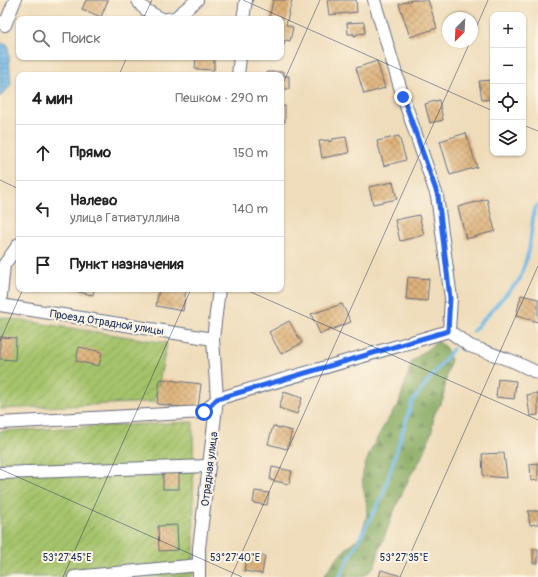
<!DOCTYPE html>
<html lang="ru">
<head>
<meta charset="utf-8">
<style>
  body { margin:0; font-family:Pangolin,sans-serif; background:#f2f2f2; color:#222 }
  .controls { position:absolute; right:12px; top:12px; display:grid; overflow:hidden; border-radius:8px; box-shadow:0 1px 3px #0004 }
  .controls button { width:36px; height:36px; display:grid; place-items:center; padding:0; border:0; border-bottom:1px solid #e0e0e0; background:#fff; color:#222; font:20px sans-serif }
  .compass { position:absolute; left:442px; top:12px; width:36px; height:36px; border-radius:50%; background:#fff; box-shadow:0 1px 3px #0004; rotate:204deg }
  .stop { position:absolute; width:12px; height:12px; margin:-9px; border:3px solid #2563eb; border-radius:50%; background:#fff }
  .stop.end { background:#2563eb; border-color:#fff; box-shadow:0 1px 4px #0008 }
  .list { margin:0; padding:0; list-style:none }
  h2 { display:flex; justify-content:space-between; align-items:center; height:52px; margin:0; padding:0 16px; font-size:17px }
  h2 small { font-size:13px; font-weight:400; color:#767676 }
  .list li { display:grid; grid-template-columns:26px 1fr auto; gap:12px; align-items:center; box-sizing:border-box; height:56px; padding:0 16px; border-top:1px solid #e0e0e0 }
  .list b { display:block; font-size:15px; white-space:nowrap }
  .list p { margin:0; font-size:13px; white-space:nowrap; color:#767676 }
  .list em { font-size:13px; font-style:normal; color:#767676 }
  .icon { flex:none; width:22px; height:22px; fill:none; stroke:currentColor; stroke-width:2; stroke-linecap:round; stroke-linejoin:round }
  .map { position:relative; flex:none; width:538px; height:577px; overflow:hidden }
  .search { position:absolute; background:#fff; box-shadow:0 1px 3px #0004; left:16px; top:16px; width:268px; height:44px; display:flex; align-items:center; gap:10px; box-sizing:border-box; padding:0 14px; border-radius:8px; color:#767676; font-size:15px }
  .panel { position:absolute; background:#fff; box-shadow:0 1px 3px #0004; left:16px; top:72px; width:268px; height:220px; border-radius:8px }
  .map>svg:first-child { display:block }
</style>
</head>
<body>
<div class="map">
<svg width="538" height="577" viewBox="0 0 538 577">
  <defs>
    <pattern id="forest-firs" width="22" height="20" patternUnits="userSpaceOnUse"><rect width="22" height="20" fill="#84a95f"/><path d="M5 1l3.5 6h-7zM16 11l3.5 6h-7z" fill="#6b8a52"/></pattern>
    <pattern id="garden-furrows" width="10" height="10" patternUnits="userSpaceOnUse"><rect width="10" height="10" fill="#a5c36b"/><path d="M-1 1l2-2M0 10L10 0M9 11l2-2" fill="none" stroke="#869f5b"/></pattern>
    <pattern id="water-rules" width="6" height="5" patternUnits="userSpaceOnUse"><rect width="6" height="5" fill="#6fb8e7"/><path d="M0 2.5h6" fill="none" stroke="#5a96be"/></pattern>
    <pattern id="building-cross-hatch" width="8" height="8" patternUnits="userSpaceOnUse"><rect width="8" height="8" fill="#dfb47c"/><path d="M0 0l8 8M0 8l8-8" fill="none" stroke="#b49369"/></pattern>
  </defs>
  <rect width="100%" height="100%" fill="#fcf5e5"/>
  <filter id="ink" filterUnits="userSpaceOnUse"><feTurbulence type="fractalNoise" baseFrequency=".025" numOctaves="2"/><feDisplacementMap in="SourceGraphic" scale="8" xChannelSelector="R" yChannelSelector="G"/><feConvolveMatrix kernelMatrix="1 2 1 2 8 2 1 2 1" color-interpolation-filters="sRGB"/></filter>
  <filter id="wash" filterUnits="userSpaceOnUse"><feTurbulence type="fractalNoise" baseFrequency=".012" numOctaves="4" result="noise"/><feDisplacementMap in="SourceGraphic" scale="16" xChannelSelector="R" yChannelSelector="G"/><feGaussianBlur stdDeviation="0.9" result="paint"/><feColorMatrix in="noise" values="0 0 0 0 0 0 0 0 0 0 0 0 0 0 0 0 0 1.4 0 .05"/><feComposite in="paint" operator="in"/></filter>
  <g filter="url(#wash)">
    <rect width="100%" height="100%" fill="#efdcba"/>
    <!-- forest -->
    <path fill="url(#forest-firs)" stroke="#506c5e" d="M438,341L446,348L451,360L447,374L443,399L434,415L432,430L425,451L421,459L410,476L395,509L380,548L375,566L367,574L361,577H324C333,561 346,547 361,536C362,528 367,521 367,513C368,500 360,485 363,473C366,456 386,419 398,406L412,361Z"/>
    <!-- garden -->
    <g fill="url(#garden-furrows)" stroke="#607964">
      <path d="M0,317L167,343L155,402L0,409Z"/>
      <path d="M193,422L194,570L192,577H0V431Z"/>
    </g>
    <!-- water -->
    <path fill="url(#water-rules)" stroke="#4574a2" d="M0,43L8,45L11,85L0,97Z"/>
    <g fill="none" stroke-linecap="round" stroke-linejoin="round">
      <!-- stream -->
      <g stroke="#6fb8e7" stroke-width="3.5">
        <path d="M473,331L520,279L529,250L534,210L538,205"/>
        <path d="M339,577L382,497L412,402L453,349"/>
      </g>
    </g>
    <g id="blocks">
      <!-- building -->
      <g fill="url(#building-cross-hatch)">
        <path d="M86,0H108L101,17L82,9Z"/>
        <path d="M273,0H292L286,25L293,27L290,41L285,40L284,45L281,44V19H269Z"/>
        <path d="M327,0H356L357,12L329,15Z"/>
        <path d="M412,0H428L437,28L410,37L399,4Z"/>
        <path d="M364,22L365,33L357,34V35L354,36V34H348L347,23Z"/>
        <path d="M196,57H214V70L195,69Z"/>
        <path d="M377,61L385,88L364,94L356,68Z"/>
        <path d="M267,72H284V76H289V89H281V75H267Z"/>
        <path d="M493,80V99L482,100L479,81Z"/>
        <path d="M439,100L443,120L430,123L425,104Z"/>
        <rect x="281" y="106" width="4" height="16"/>
        <path d="M466,133L477,167L450,175L440,141Z"/>
        <path d="M399,136L406,160L384,166L377,141Z"/>
        <path d="M346,137L349,153L322,158L319,141L329,140V142L332,141V139Z"/>
        <path d="M393,182L397,199L373,204L369,187Z"/>
        <path d="M487,199L495,231L466,239L458,207Z"/>
        <path d="M419,215L424,235L400,241L395,220Z"/>
        <path d="M408,277L429,279L427,301L406,299Z"/>
        <path d="M65,289H94L93,295Z"/>
        <path d="M159,289H186L183,311L156,306Z"/>
        <path d="M521,295L538,299V322L516,316Z"/>
        <path d="M342,304L351,322L320,334L311,314Z"/>
        <path d="M289,321L302,343L281,354L269,332Z"/>
        <path d="M0,337L16,338L15,360L0,359Z"/>
        <path d="M79,347L102,352L99,366L76,361Z"/>
        <path d="M160,379L201,384L198,409L157,404Z"/>
        <path d="M498,379L516,381L514,399L496,397Z"/>
        <path d="M284,392L302,398L297,414L279,408Z"/>
        <path d="M538,393V415L530,416L527,395Z"/>
        <path d="M273,426L292,431L287,449L268,444Z"/>
        <path d="M504,453L507,478L483,476L482,454Z"/>
        <path d="M538,463V480L531,481L530,464Z"/>
        <path d="M272,467L292,471L289,484L270,480Z"/>
        <rect x="163" y="473" width="16" height="16"/>
        <path d="M255,491L269,493L267,505L253,503Z"/>
        <path d="M528,511H538V524L530,525Z"/>
        <path d="M177,525L178,550L159,551L158,526Z"/>
        <rect x="533" y="549" width="5" height="14"/>
        <path d="M247,553L265,556L262,574L244,571Z"/>
        <path d="M381,570L405,577H379Z"/>
      </g>
    </g>
  </g>
  <g filter="url(#ink)">
    <use href="#blocks" fill-opacity="0" stroke="#656c7e" stroke-width="1"/>
    <g fill="none" stroke-linecap="round" stroke-linejoin="round">
      <defs>
        <g id="minor">
          <path d="M138,0C142,10 153,14 162,19"/>
          <path d="M374,0L403,97L437,196L451,298L449,331"/>
          <path d="M167,19L175,18L197,0"/>
          <path d="M243,19L246,0"/>
          <path d="M0,22L5,25L15,0"/>
          <path d="M238,75L240,57"/>
          <path d="M0,305L213,339"/>
          <path d="M0,305L4,265L19,244"/>
          <path d="M0,423L204,412L217,399L449,331L470,346L515,362L538,373"/>
          <path d="M0,473L209,466"/>
          <path d="M74,577L199,565"/>
          <path d="M199,577V548L217,399L213,339L219,289"/>
        </g>
      </defs>
      <!-- minor casing -->
      <use href="#minor" stroke="#656c7e" stroke-width="14"/>
      <!-- minor -->
      <use href="#minor" stroke="#fff" stroke-width="12"/>
    </g>
  </g>
  <g fill="none" stroke-linecap="round" stroke-linejoin="round" filter="url(#ink)">
    <!-- route -->
    <path stroke="#2563eb" stroke-width="5" d="M204,412L217,399L448,331L450,298L438,196L403,97"/>
  </g>
  <!-- ticks -->
  <path fill="none" stroke="#1b2f5e" stroke-width="1" stroke-opacity="0.45" d="M243,0L493,111M143,19L152,0M472,37L488,0M119,75L127,57M281,88L320,0M523,125L538,131M0,180L19,189M244,289L538,420M0,341L23,289M0,469L242,577M63,577L191,289M231,577L470,42M400,577L538,266"/>
  <g text-anchor="middle" stroke-width="4" stroke-linejoin="round" paint-order="stroke">
    <!-- street labels -->
    <g font-size="11" fill="#1b2f5e" stroke="#fcf5e5">
      <text transform="translate(107 322) rotate(9)" y="4">Проезд Отрадной улицы</text>
      <text transform="translate(209 469) rotate(-83)" y="4">Отрадная улица</text>
    </g>
  </g>
  <g font-size="10" text-anchor="middle" fill="#1b2f5e" stroke="#fcf5e5" stroke-width="4" stroke-linejoin="round" paint-order="stroke">
    <text x="67" y="561">53°27'45"E</text>
    <text x="235" y="561">53°27'40"E</text>
    <text x="404" y="561">53°27'35"E</text>
  </g>
</svg>
<div class="controls">
<button>+</button>
<button>−</button>
<button><svg class="icon" aria-label="locate" viewBox="0 0 24 24"><circle cx="12" cy="12" r="6"/><path d="M12 2v4M12 18v4M2 12h4M18 12h4"/></svg></button>
<button><svg class="icon" aria-label="layers" viewBox="0 0 24 24"><path d="M12 4l9 5-9 5-9-5zM3 14l9 5 9-5"/></svg></button>
</div>
<svg class="compass" viewBox="-18 -18 36 36"><path d="M0-13l5 13h-10z" fill="#e53935"/><path d="M0 13l5-13h-10z" fill="#767676"/></svg>
<div class="stop" style="left:204px;top:412px"></div>
<div class="stop end" style="left:403px;top:97px"></div>
<div class="search"><svg class="icon" aria-label="search" viewBox="0 0 24 24"><circle cx="10" cy="10" r="6"/><path d="M15 15l6 6"/></svg>Поиск</div>
<section class="panel">
<h2>4 мин<small>Пешком · 290 m</small></h2>
<ul class="list">
<li><svg class="icon" aria-label="ahead" viewBox="0 0 24 24"><path d="M12 20V5M6 11l6-6 6 6"/></svg><div><b>Прямо</b></div><em>150 m</em></li>
<li><svg class="icon" aria-label="left" viewBox="0 0 24 24"><path d="M17 20v-9H6M10 6l-5 5 5 5"/></svg><div><b>Налево</b><p>улица Гатиатуллина</p></div><em>140 m</em></li>
<li><svg class="icon" aria-label="arrive" viewBox="0 0 24 24"><path d="M6 21V4h12l-3 4 3 4H6"/></svg><div><b>Пункт назначения</b></div></li>
</ul>
</section>
</div>
</body>
</html>
